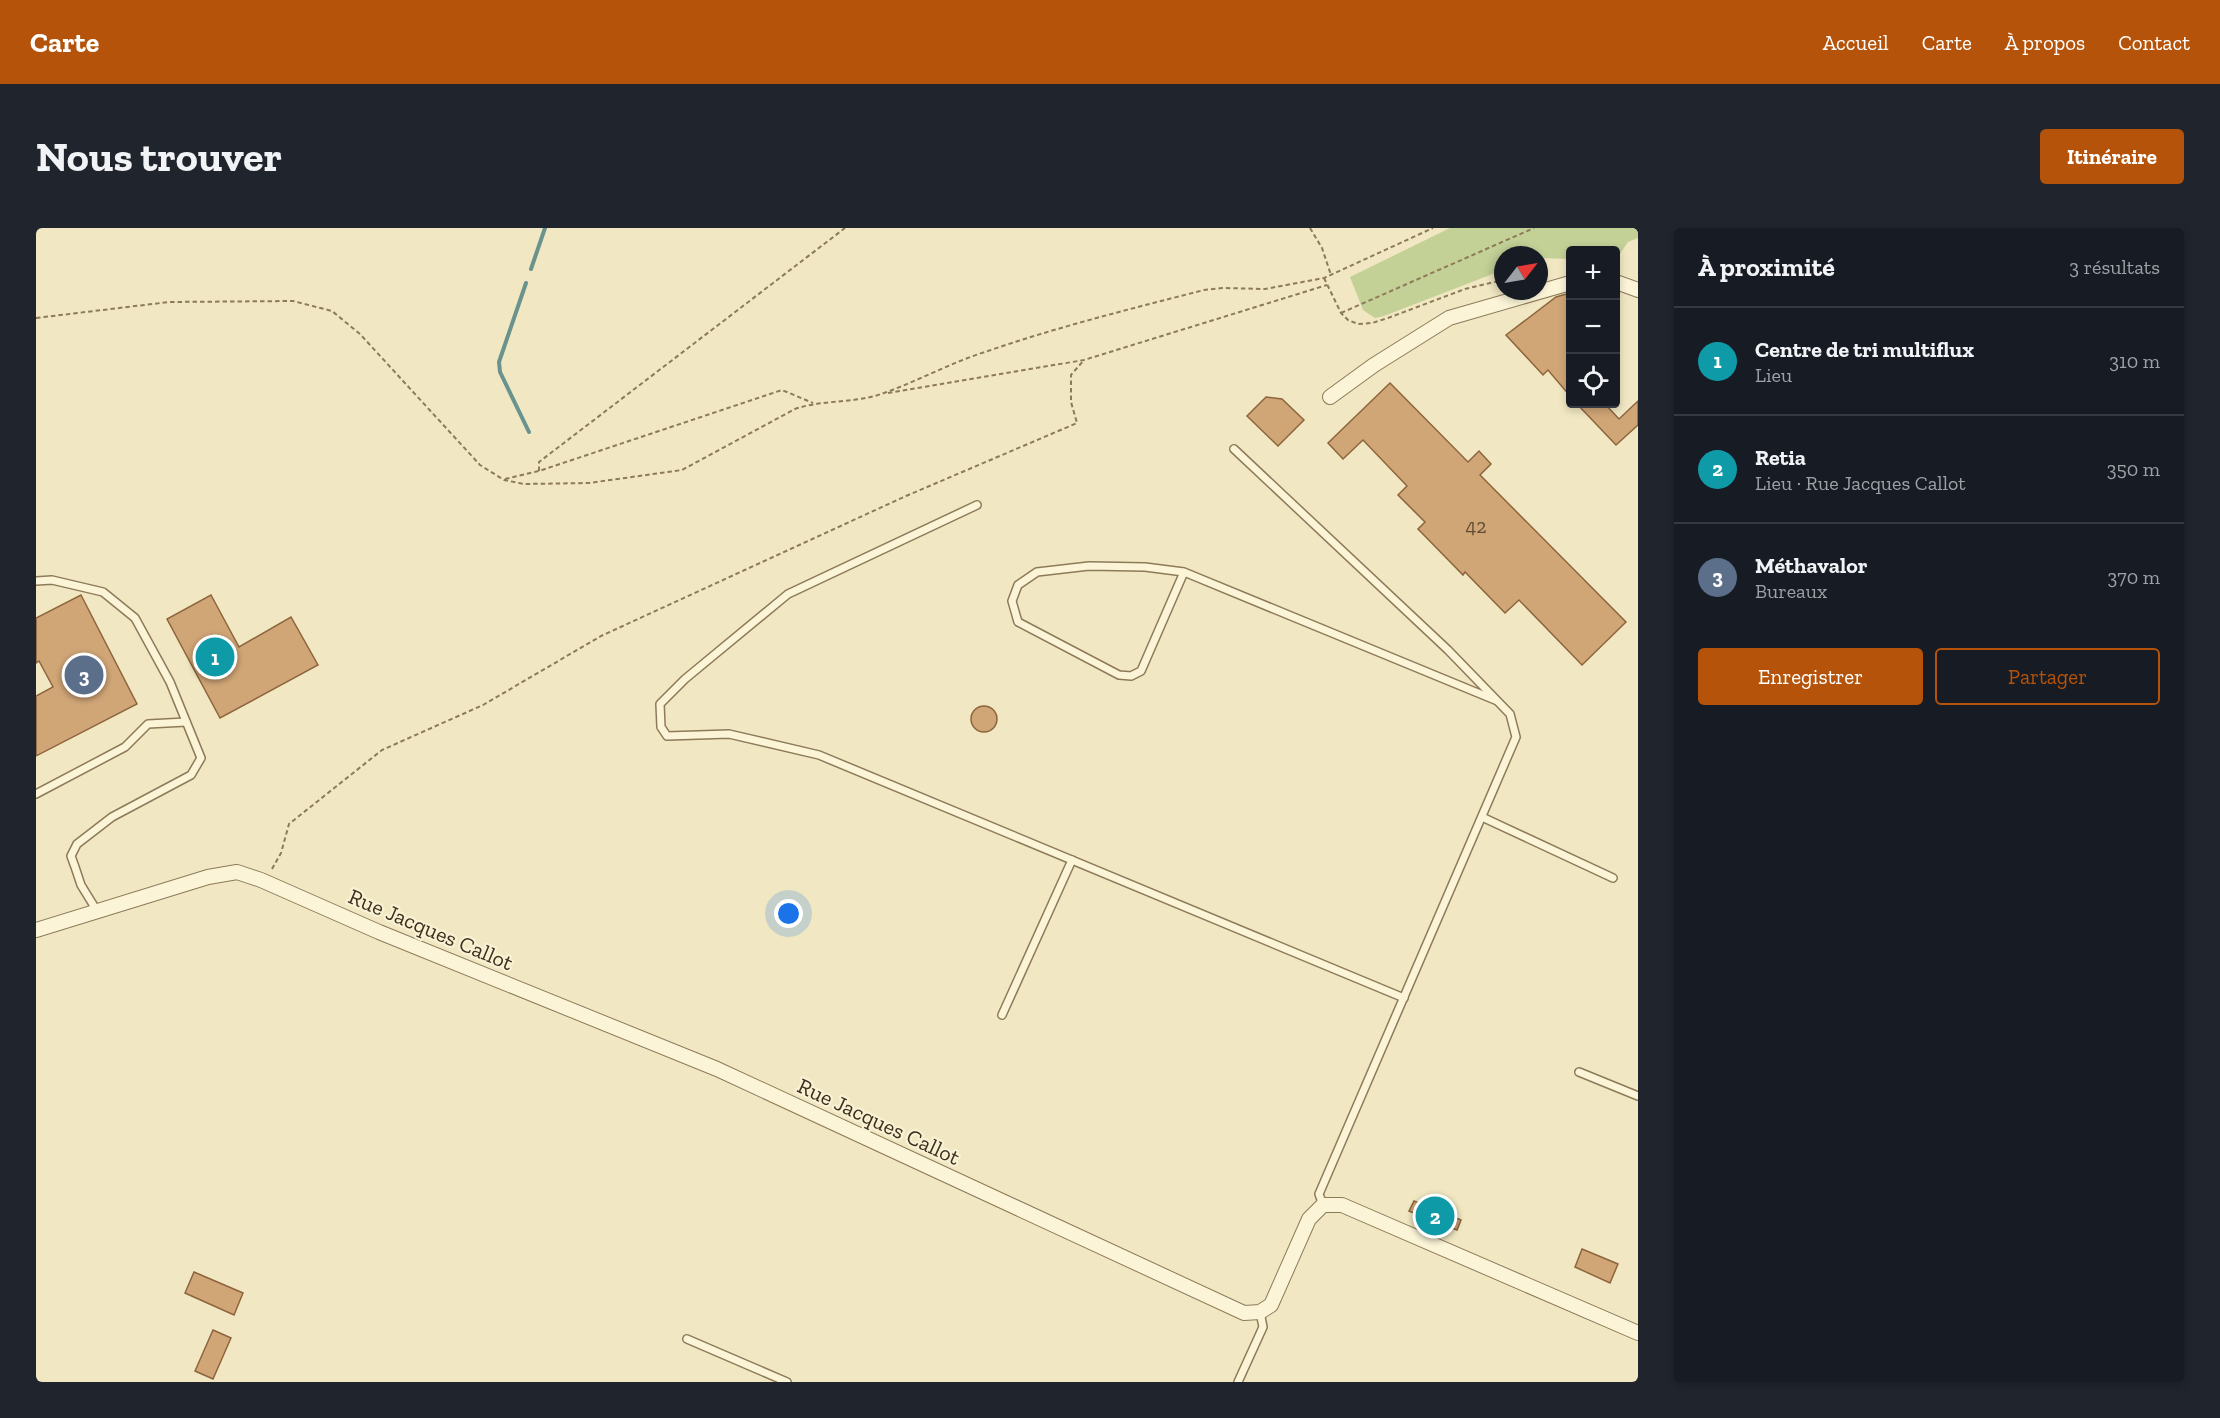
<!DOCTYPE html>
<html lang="fr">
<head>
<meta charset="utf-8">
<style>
  body { margin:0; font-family:"Zilla Slab",serif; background:#20242c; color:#f1f3f6 }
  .controls { position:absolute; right:18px; top:18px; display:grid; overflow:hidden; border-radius:6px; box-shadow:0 3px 9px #0003 }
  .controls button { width:54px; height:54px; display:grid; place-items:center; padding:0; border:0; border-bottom:2px solid #363941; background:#171b24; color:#f1f3f6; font:30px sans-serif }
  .compass { position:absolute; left:1458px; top:18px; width:54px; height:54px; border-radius:50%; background:#171b24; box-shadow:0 3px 9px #0003; rotate:59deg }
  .you { position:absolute; left:753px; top:686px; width:21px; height:21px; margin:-15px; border:4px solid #fff; border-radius:50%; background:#1a73e8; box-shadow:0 0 0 9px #1a73e833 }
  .badge { display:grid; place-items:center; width:39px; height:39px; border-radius:50%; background:#b45309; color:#fff; font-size:20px; font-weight:700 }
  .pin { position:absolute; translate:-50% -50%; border:3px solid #fff; box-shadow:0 2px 6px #0006 }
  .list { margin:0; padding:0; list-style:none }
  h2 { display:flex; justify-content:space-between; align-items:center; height:78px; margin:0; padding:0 24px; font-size:26px }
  h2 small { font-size:20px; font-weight:400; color:#9ea1a6 }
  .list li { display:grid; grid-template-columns:39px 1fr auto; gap:18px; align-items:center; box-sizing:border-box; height:108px; padding:0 24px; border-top:2px solid #363941 }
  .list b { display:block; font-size:22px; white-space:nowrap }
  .list p { margin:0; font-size:20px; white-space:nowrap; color:#9ea1a6 }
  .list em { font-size:20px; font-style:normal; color:#9ea1a6 }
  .actions { display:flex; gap:12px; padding:18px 24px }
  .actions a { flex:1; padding:14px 0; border:2px solid #b45309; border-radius:6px; text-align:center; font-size:21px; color:#b45309 }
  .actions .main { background:#b45309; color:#fff }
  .icon { flex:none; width:33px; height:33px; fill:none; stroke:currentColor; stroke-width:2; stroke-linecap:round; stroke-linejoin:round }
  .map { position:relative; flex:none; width:1602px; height:1154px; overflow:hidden; border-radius:6px }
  header { display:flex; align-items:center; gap:36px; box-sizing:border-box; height:84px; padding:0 30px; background:#b45309; color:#fff }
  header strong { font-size:28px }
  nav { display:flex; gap:33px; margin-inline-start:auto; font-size:21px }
  .intro { display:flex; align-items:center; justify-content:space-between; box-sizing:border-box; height:144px; padding:0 36px }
  h1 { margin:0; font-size:42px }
  .button { padding:15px 27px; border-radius:6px; background:#b45309; color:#fff; font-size:21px; font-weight:700 }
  main { display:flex; gap:36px; padding:0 36px }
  aside { flex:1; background:#171b24; border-radius:6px; box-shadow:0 3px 9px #0003 }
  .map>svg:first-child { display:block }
</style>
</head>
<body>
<header>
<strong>Carte</strong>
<nav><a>Accueil</a><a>Carte</a><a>À propos</a><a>Contact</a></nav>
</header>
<div class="intro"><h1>Nous trouver</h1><a class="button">Itinéraire</a></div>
<main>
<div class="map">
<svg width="1602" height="1154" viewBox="0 0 1602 1154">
  <rect width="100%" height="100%" fill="#f1e8c3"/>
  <!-- green -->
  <path fill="#c3d096" d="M1414,0H1602V10L1592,14L1580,32V22H1534V31L1503,30V27H1467V42L1348,88L1339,90L1327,82L1314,49Z"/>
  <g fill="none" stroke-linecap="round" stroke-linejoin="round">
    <!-- stream -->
    <g stroke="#6b938d" stroke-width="4">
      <path d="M495,41L509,0"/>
      <path d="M490,55L463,134L464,144L493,204"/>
    </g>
  </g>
  <!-- building -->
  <g fill="#d1a677" stroke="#8d653d" stroke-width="1.5">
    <path d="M1530,66L1534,71V168L1512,142L1507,147L1470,107L1520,69Z"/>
    <path d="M1354,155L1432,234L1443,223L1455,236L1444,247L1590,394L1546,437L1483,372L1469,385L1429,344L1427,347L1382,301L1389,294L1362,267L1371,258L1327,212L1307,231L1292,215Z"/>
    <path d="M1230,169L1246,171L1268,192L1242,218L1211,188Z"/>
    <path d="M1602,173V197L1580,217L1541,176H1569L1583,191Z"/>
    <path d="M45,367L101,476L0,528V468L17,459L3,433L0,435V390Z"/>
    <path d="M175,367L203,419L255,389L282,437L184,490L131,391Z"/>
    <circle cx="948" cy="491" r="13"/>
    <path d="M1378,973L1425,992L1421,1002L1373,983Z"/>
    <path d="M1546,1021L1582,1036L1574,1055L1539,1039Z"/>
    <path d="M158,1044L207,1065L198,1087L149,1065Z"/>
    <path d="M177,1102L195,1110L177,1151L159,1143Z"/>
  </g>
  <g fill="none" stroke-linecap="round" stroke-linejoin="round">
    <defs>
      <g id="lane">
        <path d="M1198,221L1412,422L1474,486L1480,509L1283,966L1287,977"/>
        <path d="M941,277L752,366L649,451L624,476L625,499L631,508L693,506L783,527L1368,770"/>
        <path d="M1148,344L1105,443L1095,448L1083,447L982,394L976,373L982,357L1001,344L1053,338L1109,339L1148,344L1459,472"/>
        <path d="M0,353L16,352L67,364L99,390L134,454L165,530L155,547L76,589L41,616L35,628L39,639L45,657L61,683"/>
        <path d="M0,566L89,519L112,496L150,494"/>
        <path d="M1446,589L1577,650"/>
        <path d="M966,787L1036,632"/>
        <path d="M1543,844L1602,868"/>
        <path d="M651,1111L751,1154"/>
        <path d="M1202,1154L1227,1099L1224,1084"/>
      </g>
      <g id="street">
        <path d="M1580,54L1602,62"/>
        <path d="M1294,169L1338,137L1413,90L1534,55"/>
        <path d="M0,702L172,649L201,644L225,652L343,704L681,841L1208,1085L1224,1084L1235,1077L1273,991L1287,977H1306L1602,1105"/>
      </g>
    </defs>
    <!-- lane casing -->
    <use href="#lane" stroke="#8d7a59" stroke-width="10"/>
    <!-- street casing -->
    <use href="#street" stroke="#8d7a59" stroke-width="16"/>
    <!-- path -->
    <g stroke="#8d7a59" stroke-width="2" stroke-dasharray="4.5 3" stroke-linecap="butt">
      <path d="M1274,0L1286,20L1295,47"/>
      <path d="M1503,46H1512"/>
      <path d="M1288,50L1305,85L1312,92L1322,96L1336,95L1352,90L1429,61L1467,52"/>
      <path d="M1305,85L1498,0"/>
      <path d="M0,90L133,74L257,73L296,83L324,106L444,237L468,252L488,256L553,255L646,242L759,181C788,171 818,176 848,165C882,153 914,135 949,124C1021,99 1094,81 1168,62L1186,60L1229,61L1288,50L1397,0"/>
      <path d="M852,165L1048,132L1291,57"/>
      <path d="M503,243V234L809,0"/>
      <path d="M469,251L503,243L746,162L777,175"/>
      <path d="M236,641L245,625L253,596L346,522L447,477L565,408L870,268L1041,195L1035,174V147L1048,132"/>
    </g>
    <!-- lane -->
    <use href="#lane" stroke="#fbf4d7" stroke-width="7"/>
    <!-- street -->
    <use href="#street" stroke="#fbf4d7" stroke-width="14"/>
  </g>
  <g text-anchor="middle" stroke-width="4.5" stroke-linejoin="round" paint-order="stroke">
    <!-- number labels -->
    <g font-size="20" fill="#614d34">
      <text x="1440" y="305">42</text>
    </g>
    <!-- street labels -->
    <g font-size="22" fill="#3c2f1e" stroke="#f8f1d3">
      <text transform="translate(395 701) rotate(23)" y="8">Rue Jacques Callot</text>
      <text transform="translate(843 893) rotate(25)" y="8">Rue Jacques Callot</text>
    </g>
  </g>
</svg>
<div class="controls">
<button>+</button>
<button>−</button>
<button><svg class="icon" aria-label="locate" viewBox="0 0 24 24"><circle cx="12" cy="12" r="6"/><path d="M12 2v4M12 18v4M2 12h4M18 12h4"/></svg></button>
</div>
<svg class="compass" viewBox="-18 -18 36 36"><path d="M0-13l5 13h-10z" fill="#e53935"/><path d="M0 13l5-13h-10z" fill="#9ea1a6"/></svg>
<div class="you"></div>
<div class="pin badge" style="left:179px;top:429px;background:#0f9aa8">1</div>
<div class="pin badge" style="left:1399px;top:988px;background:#0f9aa8">2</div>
<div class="pin badge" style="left:48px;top:447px;background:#5c6f8a">3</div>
</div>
<aside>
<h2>À proximité<small>3 résultats</small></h2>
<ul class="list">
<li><span class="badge" style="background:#0f9aa8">1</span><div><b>Centre de tri multiflux</b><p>Lieu</p></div><em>310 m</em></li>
<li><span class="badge" style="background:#0f9aa8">2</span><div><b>Retia</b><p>Lieu · Rue Jacques Callot</p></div><em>350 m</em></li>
<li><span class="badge" style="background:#5c6f8a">3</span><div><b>Méthavalor</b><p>Bureaux</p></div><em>370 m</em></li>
</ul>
<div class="actions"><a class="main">Enregistrer</a><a>Partager</a></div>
</aside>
</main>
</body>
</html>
